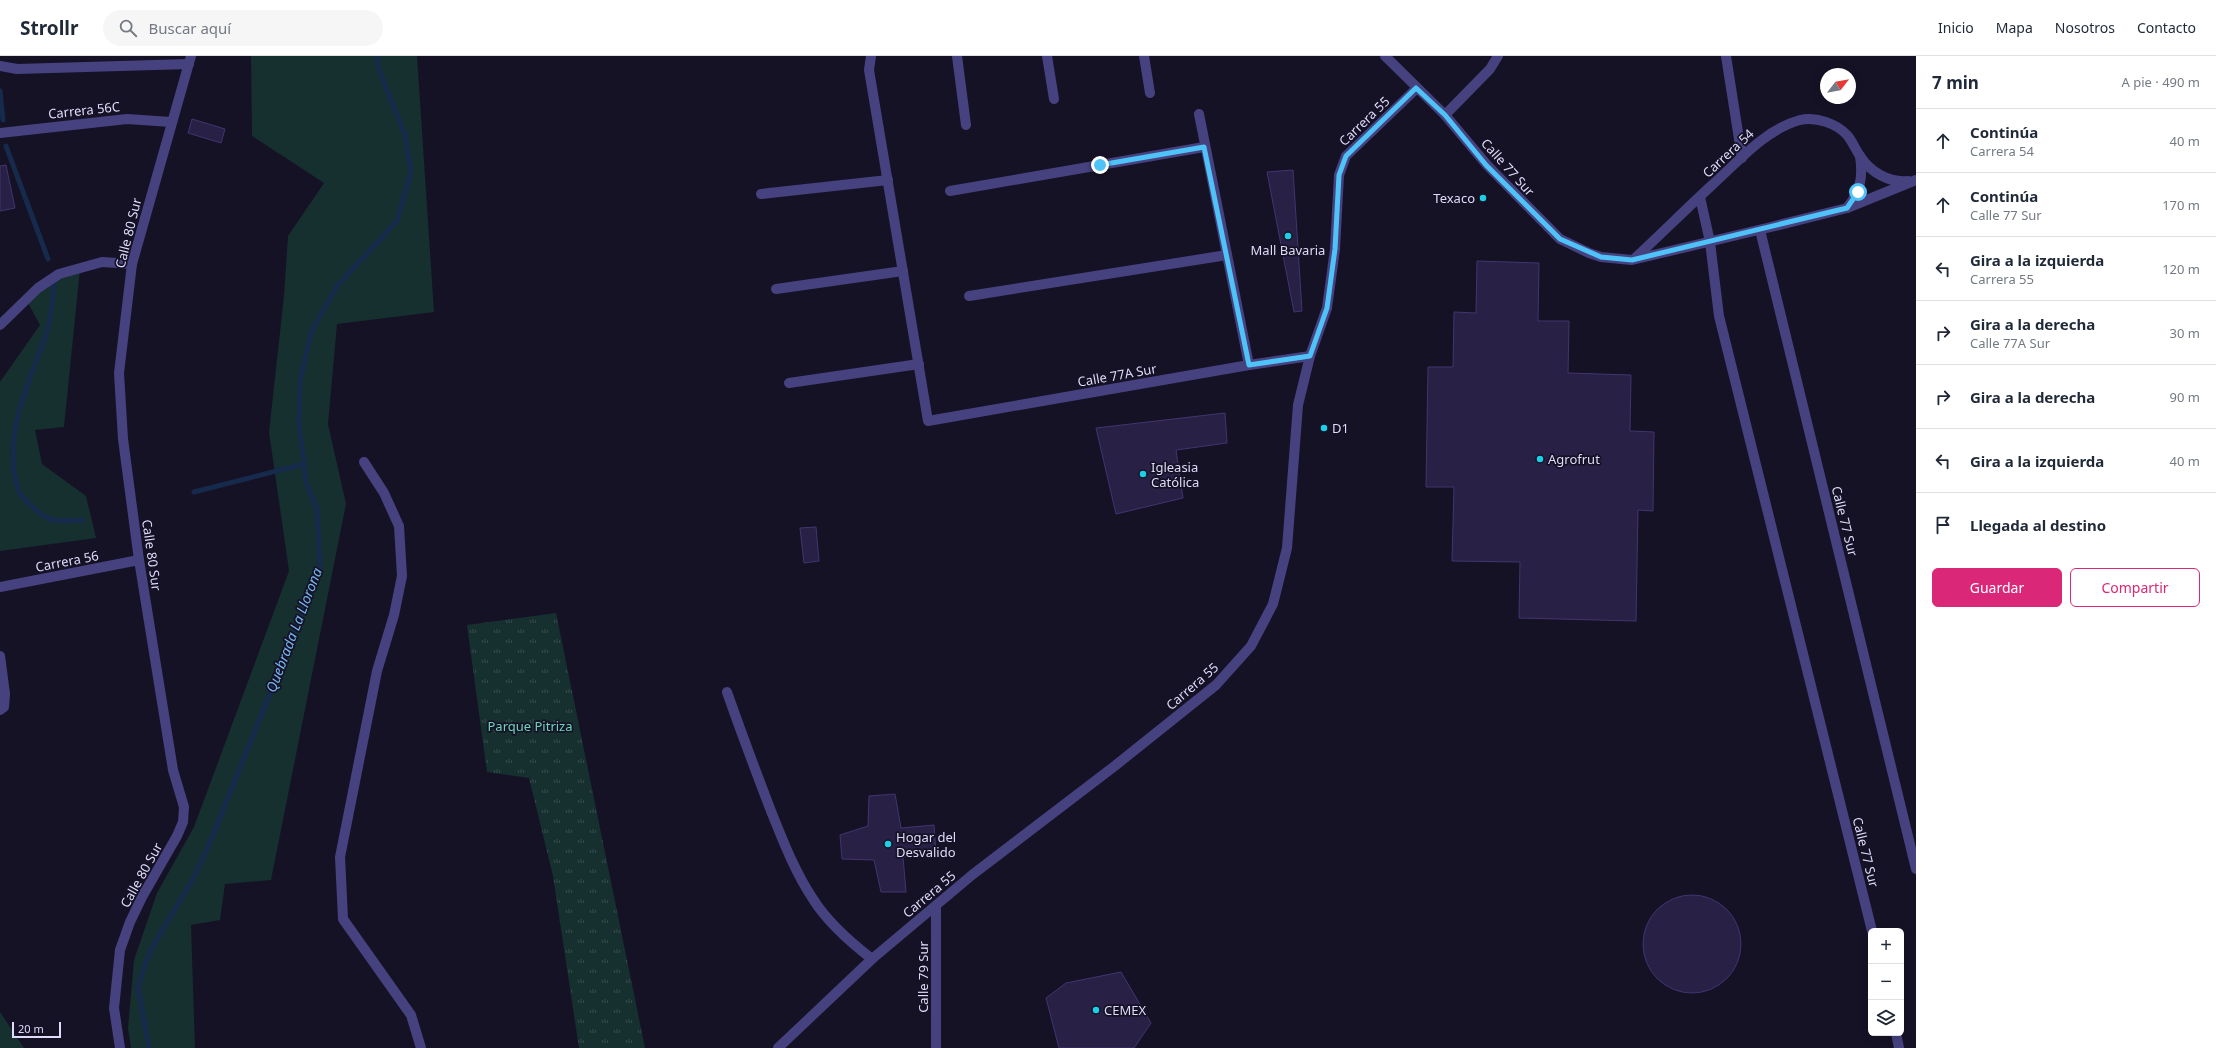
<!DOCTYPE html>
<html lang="es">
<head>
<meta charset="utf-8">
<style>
  body { margin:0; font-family:"Noto Sans",sans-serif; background:#f6f6f7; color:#1f2937 }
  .controls { position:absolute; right:12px; bottom:12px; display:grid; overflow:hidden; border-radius:6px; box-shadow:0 2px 10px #0003 }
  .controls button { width:36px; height:36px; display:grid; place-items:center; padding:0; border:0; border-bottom:1px solid #e0e1e3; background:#fff; color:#1f2937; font:20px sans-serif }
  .compass { position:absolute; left:1820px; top:12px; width:36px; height:36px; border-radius:50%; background:#fff; box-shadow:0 2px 10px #0003; rotate:59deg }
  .scale { position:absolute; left:12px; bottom:10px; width:49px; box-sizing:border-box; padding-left:4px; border:2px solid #dfdbfb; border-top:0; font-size:11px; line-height:14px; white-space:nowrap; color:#dfdbfb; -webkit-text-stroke:3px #161226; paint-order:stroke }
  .stop { position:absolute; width:12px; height:12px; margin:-9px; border:3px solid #4fc3f7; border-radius:50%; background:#fff }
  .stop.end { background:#4fc3f7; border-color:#fff; box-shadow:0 1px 4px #0008 }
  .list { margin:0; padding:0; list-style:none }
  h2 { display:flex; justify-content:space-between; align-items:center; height:52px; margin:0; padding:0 16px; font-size:17px }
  h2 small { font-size:13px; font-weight:400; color:#747a83 }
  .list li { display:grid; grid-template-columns:26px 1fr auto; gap:12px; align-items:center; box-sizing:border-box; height:64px; padding:0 16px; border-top:1px solid #e0e1e3 }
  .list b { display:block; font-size:15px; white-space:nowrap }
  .list p { margin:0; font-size:13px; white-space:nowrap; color:#747a83 }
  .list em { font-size:13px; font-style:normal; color:#747a83 }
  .actions { display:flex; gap:8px; padding:12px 16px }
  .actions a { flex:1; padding:9px 0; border:1px solid #db2777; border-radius:6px; text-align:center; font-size:14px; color:#db2777 }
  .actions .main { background:#db2777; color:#fff }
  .icon { flex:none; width:22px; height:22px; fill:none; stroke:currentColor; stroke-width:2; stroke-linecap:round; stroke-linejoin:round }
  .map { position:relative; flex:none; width:1916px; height:992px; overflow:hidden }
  header { display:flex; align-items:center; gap:24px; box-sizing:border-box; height:56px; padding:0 20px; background:#fff; border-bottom:1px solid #e0e1e3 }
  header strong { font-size:19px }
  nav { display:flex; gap:22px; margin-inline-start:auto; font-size:14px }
  .search { width:280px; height:36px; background:#f6f6f7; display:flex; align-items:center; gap:10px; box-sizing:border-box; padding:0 14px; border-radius:22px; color:#747a83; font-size:15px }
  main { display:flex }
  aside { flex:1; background:#fff }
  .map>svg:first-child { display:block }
</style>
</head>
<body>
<header>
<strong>Strollr</strong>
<div class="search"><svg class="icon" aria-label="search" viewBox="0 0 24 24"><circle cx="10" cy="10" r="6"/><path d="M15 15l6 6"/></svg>Buscar aquí</div>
<nav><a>Inicio</a><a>Mapa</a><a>Nosotros</a><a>Contacto</a></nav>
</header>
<main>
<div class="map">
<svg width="1916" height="992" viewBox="0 0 1916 992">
  <defs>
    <pattern id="park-tufts" width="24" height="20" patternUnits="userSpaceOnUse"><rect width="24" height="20" fill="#162f2f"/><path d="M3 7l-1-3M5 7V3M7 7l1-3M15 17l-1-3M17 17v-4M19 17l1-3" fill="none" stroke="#374d4e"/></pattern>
  </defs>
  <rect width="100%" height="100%" fill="#161226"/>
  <!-- grass -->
  <g fill="#162f2f">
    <path d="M251,0H417L434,256L337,268L328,368L346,448L271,824L225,828L220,864L191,869L195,992H131L128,972L134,904L157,837L194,771L289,515L269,376L284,240L288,180L324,127L252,80Z"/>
    <path d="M80,213L64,371L35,374L42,408L86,440L96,482L0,495V326L40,269L27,245L62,219Z"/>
    <path d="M0,956L24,992H0Z"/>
  </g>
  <!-- park -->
  <path fill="url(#park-tufts)" d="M556,557L645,992H579L553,820L529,722L487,716L467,569Z"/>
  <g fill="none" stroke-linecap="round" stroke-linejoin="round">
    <!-- stream -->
    <g stroke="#162a4c" stroke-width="5">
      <path d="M0,35L3,64"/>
      <path d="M6,90L48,203"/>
      <path d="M54,227C52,247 51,266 44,284C26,334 0,387 20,438C28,447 41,461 53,464C62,466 74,464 83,464"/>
      <path d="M194,436L304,408"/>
      <path d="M149,992L138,930L150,895L194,821L211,784L320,513L317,453L306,426L299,369L300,324L312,274L337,230L397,165L411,116L405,79L379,14L377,0"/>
    </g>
  </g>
  <!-- building -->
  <g fill="#282045" stroke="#41356f">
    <path d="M192,63L225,73L221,87L188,77Z"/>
    <path d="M6,109L15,152L0,155V110Z"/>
    <path d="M1293,114L1302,255L1294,256L1267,116Z"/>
    <path d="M1477,205L1539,207L1538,265H1569L1568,317L1631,319L1630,375L1654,376L1653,455L1638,454L1636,565L1519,562L1520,506L1452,505L1454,431H1426L1428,311H1453L1454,256L1476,257Z"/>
    <path d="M1225,357L1227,387L1176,394L1183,442L1116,458L1096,372Z"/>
    <path d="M816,471L819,505L804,507L800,472Z"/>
    <path d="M895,738L901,772L934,769L936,798L903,801L906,836H881L874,804L842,803L840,779L868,770L869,740Z"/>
    <circle cx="1692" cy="888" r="49"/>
    <path d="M1121,916L1151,967L1134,992H1059L1046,942L1066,927Z"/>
  </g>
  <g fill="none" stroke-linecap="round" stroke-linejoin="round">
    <!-- minor -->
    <g stroke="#464280" stroke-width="10">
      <path d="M871,0L869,14L928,365L1249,309L1310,300"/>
      <path d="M957,0L966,69"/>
      <path d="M1047,0L1054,43"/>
      <path d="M1144,0L1150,37"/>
      <path d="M1726,0L1742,102"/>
      <path d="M0,10L17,13L189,8"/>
      <path d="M1199,58L1249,309"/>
      <path d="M1445,59L1490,13L1498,0"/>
      <path d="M0,77L127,63L171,66"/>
      <path d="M950,135L1204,91"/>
      <path d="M761,138L888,124"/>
      <path d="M776,233L903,215"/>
      <path d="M969,240L1227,199"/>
      <path d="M0,269L38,232L59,218L102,206L132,208"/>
      <path d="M789,327L919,308"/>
      <path d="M364,406L384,437L399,470L402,520L394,559L377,615L340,801L343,863L411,959L421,992"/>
      <path d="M0,531L139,504"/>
      <path d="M0,600L5,638L4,651L0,654"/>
      <path d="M727,636C741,676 756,716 771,755C783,785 795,816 813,843C828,867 850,886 872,903"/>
      <path d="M936,850V992"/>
    </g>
    <!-- tertiary -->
    <g stroke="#464280" stroke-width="10">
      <path d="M1385,0L1445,59L1487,109L1560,183L1589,197L1601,201L1632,204L1771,171L1847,152L1916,124"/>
      <path d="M1700,141L1710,186L1719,260L1872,875"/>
      <path d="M1847,152C1861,135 1863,120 1860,100"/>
      <path d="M1760,174L1916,813"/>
      <path d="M1634,203C1660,179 1685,154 1711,130C1738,106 1764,74 1800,64C1816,60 1837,68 1847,79C1853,86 1855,93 1860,100C1870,116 1889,127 1908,125"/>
      <path d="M1896,977L1899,992"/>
      <path d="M120,992L114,952L120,894L130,866L142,841L177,780L183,766L184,751L173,714L139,504L123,383L119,317L132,208L191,0"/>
      <path d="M778,992L872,903L972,819L1116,709L1216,629L1251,590L1273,548L1287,492L1298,349L1310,300L1327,252L1335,193L1339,119L1346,100L1416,33"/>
    </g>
  </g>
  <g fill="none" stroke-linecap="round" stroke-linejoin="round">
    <!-- route -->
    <path stroke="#4fc3f7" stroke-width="5" d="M1100,109L1204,91L1249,309L1310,300L1327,252L1335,193L1339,119L1346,100L1416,32L1445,59L1486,109L1560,183L1601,201L1632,204L1847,152L1858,136"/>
  </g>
  <!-- markers -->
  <g fill="#1bd0e7" stroke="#161226" stroke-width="1.5">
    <circle cx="1483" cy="142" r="4"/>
    <circle cx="1288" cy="180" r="4"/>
    <circle cx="1324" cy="372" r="4"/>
    <circle cx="1540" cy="403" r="4"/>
    <circle cx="1143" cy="418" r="4"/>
    <circle cx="888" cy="788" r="4"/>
    <circle cx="1096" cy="954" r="4"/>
  </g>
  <g text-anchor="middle" stroke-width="3.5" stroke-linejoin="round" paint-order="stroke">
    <!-- street labels -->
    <g font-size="13" fill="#dfdbfb" stroke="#161226">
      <text transform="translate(84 54) rotate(-6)" y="5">Carrera 56C</text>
      <text transform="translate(1364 65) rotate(-44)" y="5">Carrera 55</text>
      <text transform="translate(1728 97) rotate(-43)" y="5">Carrera 54</text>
      <text transform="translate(1508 111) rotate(48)" y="5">Calle 77 Sur</text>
      <text transform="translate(128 177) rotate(-76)" y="5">Calle 80 Sur</text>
      <text transform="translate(1117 319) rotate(-10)" y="5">Calle 77A Sur</text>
      <text transform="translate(1845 465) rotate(76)" y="5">Calle 77 Sur</text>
      <text transform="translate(152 499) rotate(82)" y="5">Calle 80 Sur</text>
      <text transform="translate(67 505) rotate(-11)" y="5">Carrera 56</text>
      <text transform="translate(1192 630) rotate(-41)" y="5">Carrera 55</text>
      <text transform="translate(1866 796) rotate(76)" y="5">Calle 77 Sur</text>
      <text transform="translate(141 819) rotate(-61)" y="5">Calle 80 Sur</text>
      <text transform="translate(929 838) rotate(-40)" y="5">Carrera 55</text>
      <text transform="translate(923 921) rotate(-90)" y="5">Calle 79 Sur</text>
    </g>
    <!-- poi labels -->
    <g font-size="13" fill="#dfdbfb" stroke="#161226" text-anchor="start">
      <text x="1475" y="147" text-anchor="end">Texaco</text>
      <text x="1288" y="199" text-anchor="middle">Mall Bavaria</text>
      <text x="1332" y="377">D1</text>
      <text x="1548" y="408">Agrofrut</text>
      <text x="1151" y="416">Igleasia<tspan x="1151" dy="15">Católica</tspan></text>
      <text x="896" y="786">Hogar del<tspan x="896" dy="15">Desvalido</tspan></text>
      <text x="1104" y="959">CEMEX</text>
    </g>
    <!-- park labels -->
    <g font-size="13" fill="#6ed4bc" stroke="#161226">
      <text x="530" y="675">Parque Pitriza</text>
    </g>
    <!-- water labels -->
    <g font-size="14" font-style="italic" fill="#74b5f0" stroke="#161226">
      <text transform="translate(294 574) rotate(-69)" y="5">Quebrada La Llorona</text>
    </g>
  </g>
</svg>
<div class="controls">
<button>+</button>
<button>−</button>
<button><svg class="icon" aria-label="layers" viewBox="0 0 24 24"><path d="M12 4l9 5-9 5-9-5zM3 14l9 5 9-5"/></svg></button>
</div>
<svg class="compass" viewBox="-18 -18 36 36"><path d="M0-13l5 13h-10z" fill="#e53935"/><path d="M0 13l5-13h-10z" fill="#747a83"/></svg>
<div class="scale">20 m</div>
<div class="stop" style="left:1858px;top:136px"></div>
<div class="stop end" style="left:1100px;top:109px"></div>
</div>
<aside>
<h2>7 min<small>A pie · 490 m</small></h2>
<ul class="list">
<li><svg class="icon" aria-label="ahead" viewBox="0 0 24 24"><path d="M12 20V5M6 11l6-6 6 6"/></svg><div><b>Continúa</b><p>Carrera 54</p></div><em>40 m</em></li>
<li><svg class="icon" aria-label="ahead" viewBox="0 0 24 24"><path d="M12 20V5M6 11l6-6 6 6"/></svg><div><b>Continúa</b><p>Calle 77 Sur</p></div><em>170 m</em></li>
<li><svg class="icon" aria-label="left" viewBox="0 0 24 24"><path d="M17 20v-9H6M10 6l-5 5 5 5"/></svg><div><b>Gira a la izquierda</b><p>Carrera 55</p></div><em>120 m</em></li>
<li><svg class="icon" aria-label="right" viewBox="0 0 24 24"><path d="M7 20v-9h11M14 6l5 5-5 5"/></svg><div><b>Gira a la derecha</b><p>Calle 77A Sur</p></div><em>30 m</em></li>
<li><svg class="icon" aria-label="right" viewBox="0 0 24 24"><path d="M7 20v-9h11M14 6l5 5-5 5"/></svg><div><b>Gira a la derecha</b></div><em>90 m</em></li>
<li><svg class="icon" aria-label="left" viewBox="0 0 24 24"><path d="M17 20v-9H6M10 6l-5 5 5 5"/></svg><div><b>Gira a la izquierda</b></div><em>40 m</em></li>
<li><svg class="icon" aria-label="arrive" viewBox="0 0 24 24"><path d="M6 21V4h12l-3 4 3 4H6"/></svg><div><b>Llegada al destino</b></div></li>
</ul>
<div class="actions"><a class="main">Guardar</a><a>Compartir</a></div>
</aside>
</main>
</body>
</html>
